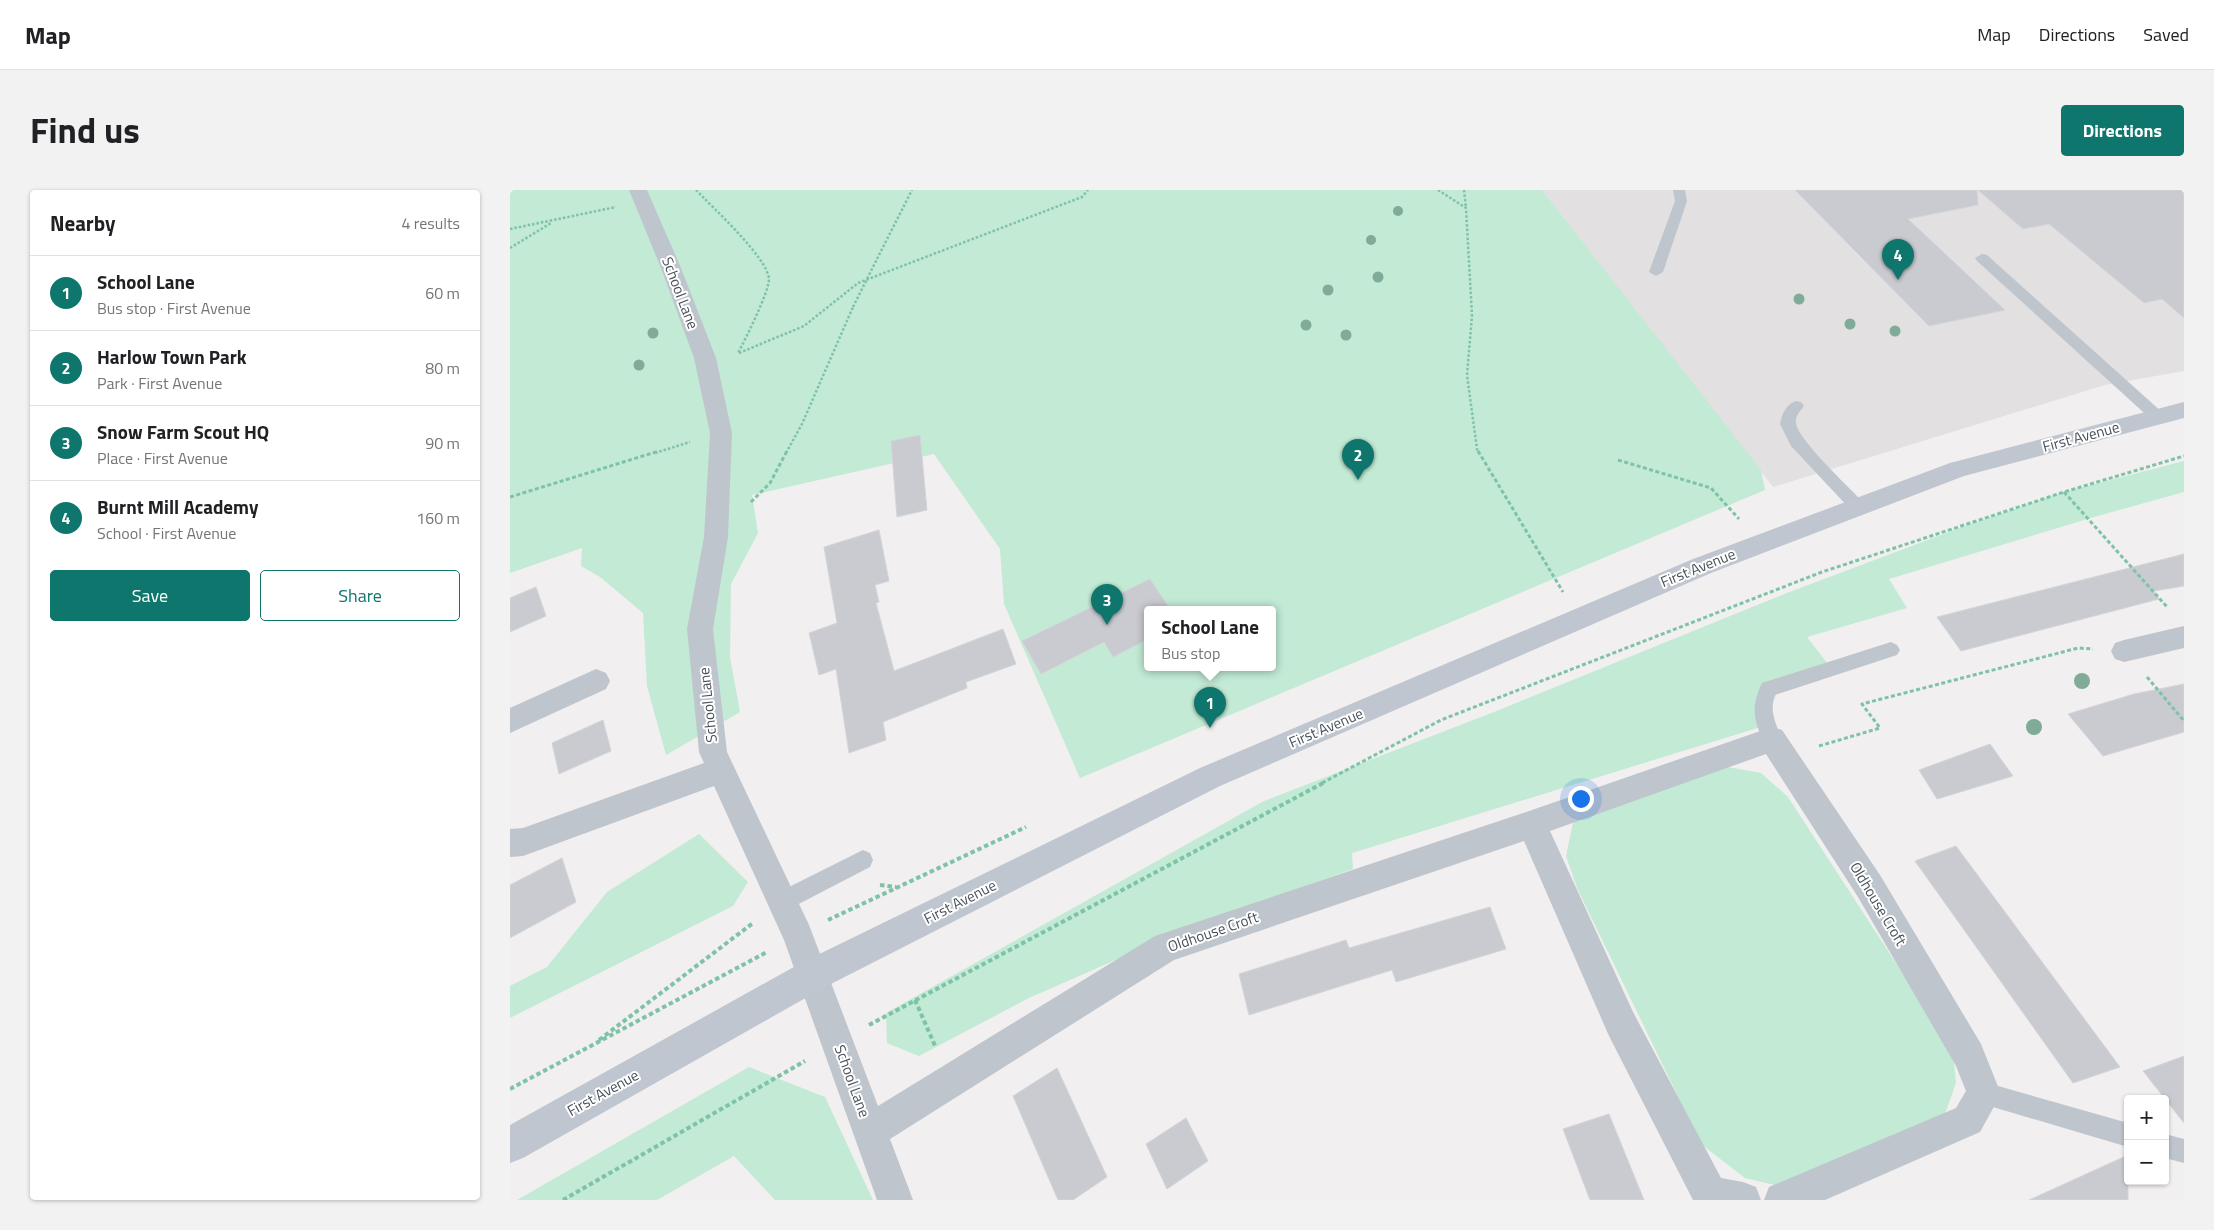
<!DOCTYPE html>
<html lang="en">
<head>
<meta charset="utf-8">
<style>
  body { margin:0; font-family:"Titillium Web",sans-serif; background:#f2f2f2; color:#202124 }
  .controls { position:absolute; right:15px; bottom:15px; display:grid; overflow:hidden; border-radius:5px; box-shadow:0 1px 4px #0004 }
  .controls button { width:45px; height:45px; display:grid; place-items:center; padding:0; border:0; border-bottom:1px solid #e0e0e0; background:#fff; color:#202124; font:25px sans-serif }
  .you { position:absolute; left:1070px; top:608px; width:18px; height:18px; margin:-12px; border:4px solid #fff; border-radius:50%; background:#1a73e8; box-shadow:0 0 0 8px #1a73e833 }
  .badge { display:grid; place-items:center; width:32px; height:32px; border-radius:50%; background:#0f766e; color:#fff; font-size:16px; font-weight:700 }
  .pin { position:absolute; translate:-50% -41px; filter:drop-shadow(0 1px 2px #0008) }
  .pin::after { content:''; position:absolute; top:26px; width:18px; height:15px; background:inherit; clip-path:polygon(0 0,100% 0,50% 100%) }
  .popup { position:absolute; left:634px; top:416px; width:132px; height:65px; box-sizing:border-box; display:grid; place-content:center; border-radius:5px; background:#fff; filter:drop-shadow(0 1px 4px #0005); font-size:16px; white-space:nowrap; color:#757577 }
  .popup b { font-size:19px; color:#202124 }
  .popup::after { content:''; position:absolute; left:50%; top:100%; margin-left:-10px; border:10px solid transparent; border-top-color:#fff }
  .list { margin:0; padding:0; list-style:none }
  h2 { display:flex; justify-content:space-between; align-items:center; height:65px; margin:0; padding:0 20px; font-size:21px }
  h2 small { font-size:16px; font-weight:400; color:#757577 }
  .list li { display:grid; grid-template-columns:32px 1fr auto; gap:15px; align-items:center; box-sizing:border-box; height:75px; padding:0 20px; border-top:1px solid #e0e0e0 }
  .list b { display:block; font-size:19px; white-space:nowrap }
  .list p { margin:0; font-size:16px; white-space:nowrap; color:#757577 }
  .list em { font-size:16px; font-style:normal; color:#757577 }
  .actions { display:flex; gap:10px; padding:15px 20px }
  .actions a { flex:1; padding:11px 0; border:1px solid #0f766e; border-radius:5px; text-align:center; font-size:18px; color:#0f766e }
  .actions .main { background:#0f766e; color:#fff }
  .map { position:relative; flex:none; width:1674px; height:1010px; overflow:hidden; border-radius:5px }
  header { display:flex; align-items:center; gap:30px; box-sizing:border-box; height:70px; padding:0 25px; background:#fff; border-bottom:1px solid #e0e0e0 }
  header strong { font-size:24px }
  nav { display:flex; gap:28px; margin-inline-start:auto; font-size:18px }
  .intro { display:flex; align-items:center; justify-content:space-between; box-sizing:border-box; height:120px; padding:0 30px }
  h1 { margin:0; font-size:35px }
  .button { padding:12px 22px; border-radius:5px; background:#0f766e; color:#fff; font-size:18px; font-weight:700 }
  main { display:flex; gap:30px; padding:0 30px }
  aside { flex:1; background:#fff; border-radius:5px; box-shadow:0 1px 4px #0004 }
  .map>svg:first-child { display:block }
</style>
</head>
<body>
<header>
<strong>Map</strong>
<nav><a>Map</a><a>Directions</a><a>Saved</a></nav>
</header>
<div class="intro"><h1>Find us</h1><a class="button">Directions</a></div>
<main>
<aside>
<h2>Nearby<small>4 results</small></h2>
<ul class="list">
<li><span class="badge">1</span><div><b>School Lane</b><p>Bus stop · First Avenue</p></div><em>60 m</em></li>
<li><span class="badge">2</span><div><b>Harlow Town Park</b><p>Park · First Avenue</p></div><em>80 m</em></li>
<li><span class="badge">3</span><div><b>Snow Farm Scout HQ</b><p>Place · First Avenue</p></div><em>90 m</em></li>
<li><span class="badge">4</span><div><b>Burnt Mill Academy</b><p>School · First Avenue</p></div><em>160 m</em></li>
</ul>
<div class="actions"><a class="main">Save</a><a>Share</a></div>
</aside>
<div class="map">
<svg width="1674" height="1010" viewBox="0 0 1674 1010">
  <rect width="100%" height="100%" fill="#f1efef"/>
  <!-- education -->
  <path fill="#e2e0e0" d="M1032,0H1674V181L1595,195L1263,297Z"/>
  <!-- green -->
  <g fill="#c2ead5" fill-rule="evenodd">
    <path d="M0,0H1032L1251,280L1255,300L570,588L494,414L490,359L424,264L242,305L248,343L221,394L220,467L230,522L156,565L137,496L133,423L90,387L71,376L72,358L0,383ZM638,419H762V477H638Z"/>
    <path d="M1674,271V302L1584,327L1379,389L1397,418L1297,447L1324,482L1267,502L1254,536L842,663L843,679L692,732L519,808L409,866L377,853L376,823L754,611L984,522L1277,403L1452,337L1554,302Z"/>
    <path d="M1212,576L1251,583L1278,607L1430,841L1444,873L1446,893L1433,929L1269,996L1235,988L1191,954L1067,698L1056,666L1065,623Z"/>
    <path d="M189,644L238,692L223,716L0,828V796L37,777L97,702Z"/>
    <path d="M239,877L315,907L363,1010H265L224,966L147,1010H7Z"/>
  </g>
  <!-- building -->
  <g fill="#c9cbd1" stroke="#d3d5d9">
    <path d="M1285,0H1467L1468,15L1398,29L1495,120L1419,136Z"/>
    <path d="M1468,0H1674V128L1652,109L1634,113L1539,34L1513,39Z"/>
    <path d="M410,245L417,320L387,327L381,251Z"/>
    <path d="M369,340L379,391L365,395L369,412L366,413L384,481L493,439L506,474L456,492L457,498L373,532L376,550L339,563L326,479L309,485L299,443L327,433L314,357Z"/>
    <path d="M1674,364V396L1644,401L1649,409L1451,461L1427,427Z"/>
    <path d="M640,389L660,419H638V449L603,467L594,452L531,484L512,451Z"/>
    <path d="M26,397L36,426L0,442V408Z"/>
    <path d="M1674,494V542L1593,566L1558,524L1624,504Z"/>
    <path d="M93,530L101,561L49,584L42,553Z"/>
    <path d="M1480,554L1503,586L1427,609L1409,580Z"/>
    <path d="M1446,656L1610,877L1563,893L1405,671Z"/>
    <path d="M52,668L66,712L0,748V695Z"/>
    <path d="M980,717L996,759L886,792L882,780L739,825L729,784L836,750L839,758Z"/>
    <path d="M1674,866V933L1633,881Z"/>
    <path d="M547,878L597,987L563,1010H548L503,906Z"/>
    <path d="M1099,924L1134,1010H1080L1053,939Z"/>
    <path d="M676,928L698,971L657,999L636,954Z"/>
    <path d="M1618,965V1010H1519Z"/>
  </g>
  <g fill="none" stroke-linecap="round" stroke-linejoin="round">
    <!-- path-far2 -->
    <g stroke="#7ec3a7" stroke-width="2.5" stroke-dasharray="2.5 2" stroke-linecap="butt">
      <path d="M186,0C201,16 258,68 259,89C259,102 235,150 228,163"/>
      <path d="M928,0L956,18L962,126L957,185L967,259L969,263"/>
      <path d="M954,0L956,18"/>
      <path d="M0,39L106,17"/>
      <path d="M0,58L41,33"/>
      <path d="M367,69L402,0"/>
      <path d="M229,163L294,136L348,93L572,7L578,0"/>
      <path d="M145,263L180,252"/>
      <path d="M276,263L292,234L343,117"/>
    </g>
    <!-- path-far1 -->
    <g stroke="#7ec3a7" stroke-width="3" stroke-dasharray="4 2.5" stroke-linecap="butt">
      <path d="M968,261L1053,402"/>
      <path d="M1108,270L1201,298L1229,329"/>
      <path d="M1554,302L1658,418"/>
      <path d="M0,307L149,261"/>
      <path d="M241,312L260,293L277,261"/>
      <path d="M1637,487L1674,531"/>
      <path d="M1309,556L1370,538L1352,514L1568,458L1583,459"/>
      <path d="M812,593L931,530L1312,382L1554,302L1674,266"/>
    </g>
    <!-- path -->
    <g stroke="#7ec3a7" stroke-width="4" stroke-dasharray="4.5 3" stroke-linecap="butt">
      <path d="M370,695L386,697"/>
      <path d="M318,730L516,637"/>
      <path d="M405,810L426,858"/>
      <path d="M359,835L815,592"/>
      <path d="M89,850L243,733"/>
      <path d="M0,899L257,762"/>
      <path d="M53,1010L295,871"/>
    </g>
    <!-- lane -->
    <g fill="#bfc5cc" fill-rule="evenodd">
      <path d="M1163,0H1175L1177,11L1153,82L1146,86L1139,82L1165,11Z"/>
      <path d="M1472,64L1477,65L1653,223L1656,227L1653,231L1648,232L1643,231L1467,71L1465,68Z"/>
      <path d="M1286,211L1291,212L1294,216C1290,221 1285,227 1286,233C1287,249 1341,299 1354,313L1356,317L1354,321L1348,323L1342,321L1281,256L1270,234C1272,224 1276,214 1286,211Z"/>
      <path d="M1381,452L1387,455L1390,460L1387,465L1265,505C1259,521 1266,534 1272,549L1269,555L1262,558L1255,555C1244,531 1240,518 1252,493Z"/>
      <path d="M353,660L360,663L363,670L360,677L279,719L271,722L263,719L260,712L263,705Z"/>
      <path d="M1474,892L1618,933V957L1466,912L1462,904L1466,896Z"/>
      <path d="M1655,944L1674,949V973L1655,968Z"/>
    </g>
    <!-- street -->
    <g fill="#bfc5cc" fill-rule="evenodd">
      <path d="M119,0H137L171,78L206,168L222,243L218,347L203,439L217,562L299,735L368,916L645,746L1022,620L1262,537L1272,540L1370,685L1471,854L1491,904L1470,942L1315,1010H1254L1259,997L1446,918L1456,901L1446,876L1348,707L1256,564L1040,641L1123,822L1211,988L1233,992L1246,997L1251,1010H1183L1099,846L1014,651L664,770L380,949L403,1010H367L274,750L204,596L13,666L0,667V639L13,638L194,573L189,562L177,439L194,347L200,243L184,168L151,78Z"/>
      <path d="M1674,436V458L1614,472L1605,469L1601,461L1605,453L1614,450Z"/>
      <path d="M86,479L96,483L100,491L96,499L0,543V518Z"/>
    </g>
    <!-- secondary -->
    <path fill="#bfc6d0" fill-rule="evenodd" d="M1674,212V228L1454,286L1201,383L710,596L315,797L13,968L0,973V935L291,773L690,578L1183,369L1440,273Z"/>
    <!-- path-bridge -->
    <path stroke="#7ec3a7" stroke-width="2.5" stroke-dasharray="2.5 2" stroke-linecap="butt" d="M343,117L367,69"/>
  </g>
  <!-- trees -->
  <g fill="#7fab98">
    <circle cx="888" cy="21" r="5"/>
    <circle cx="861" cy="50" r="5"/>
    <circle cx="868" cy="87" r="5.5"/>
    <circle cx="818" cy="100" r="5.5"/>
    <circle cx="1289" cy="109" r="5.5"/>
    <circle cx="1340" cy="134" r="5.5"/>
    <circle cx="796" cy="135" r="5.5"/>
    <circle cx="1385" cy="141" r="5.5"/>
    <circle cx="143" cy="143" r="5.5"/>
    <circle cx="836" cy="145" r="5.5"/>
    <circle cx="129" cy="175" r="5.5"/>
    <circle cx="1572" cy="491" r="8"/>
    <circle cx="1524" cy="537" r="8"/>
  </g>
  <g text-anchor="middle" stroke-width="4" stroke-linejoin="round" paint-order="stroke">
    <!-- street labels -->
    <g font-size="15" fill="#49505a" stroke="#fff">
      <text transform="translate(170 103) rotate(69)" y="5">School Lane</text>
      <text transform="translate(1571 247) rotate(-15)" y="5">First Avenue</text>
      <text transform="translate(1188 378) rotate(-22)" y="5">First Avenue</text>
      <text transform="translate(198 515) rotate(-96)" y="5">School Lane</text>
      <text transform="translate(816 538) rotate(-23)" y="5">First Avenue</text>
      <text transform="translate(450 712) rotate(-27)" y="5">First Avenue</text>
      <text transform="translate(1368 714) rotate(59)" y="5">Oldhouse Croft</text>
      <text transform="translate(703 742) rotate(-19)" y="5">Oldhouse Croft</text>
      <text transform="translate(342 891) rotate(70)" y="5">School Lane</text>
      <text transform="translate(93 903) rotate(-29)" y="5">First Avenue</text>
    </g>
  </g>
</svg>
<div class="controls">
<button>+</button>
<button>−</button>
</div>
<div class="you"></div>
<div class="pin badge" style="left:700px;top:538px">1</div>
<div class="popup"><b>School Lane</b>Bus stop</div>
<div class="pin badge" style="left:848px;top:290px">2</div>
<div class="pin badge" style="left:597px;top:435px">3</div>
<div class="pin badge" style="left:1388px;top:90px">4</div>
</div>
</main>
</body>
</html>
